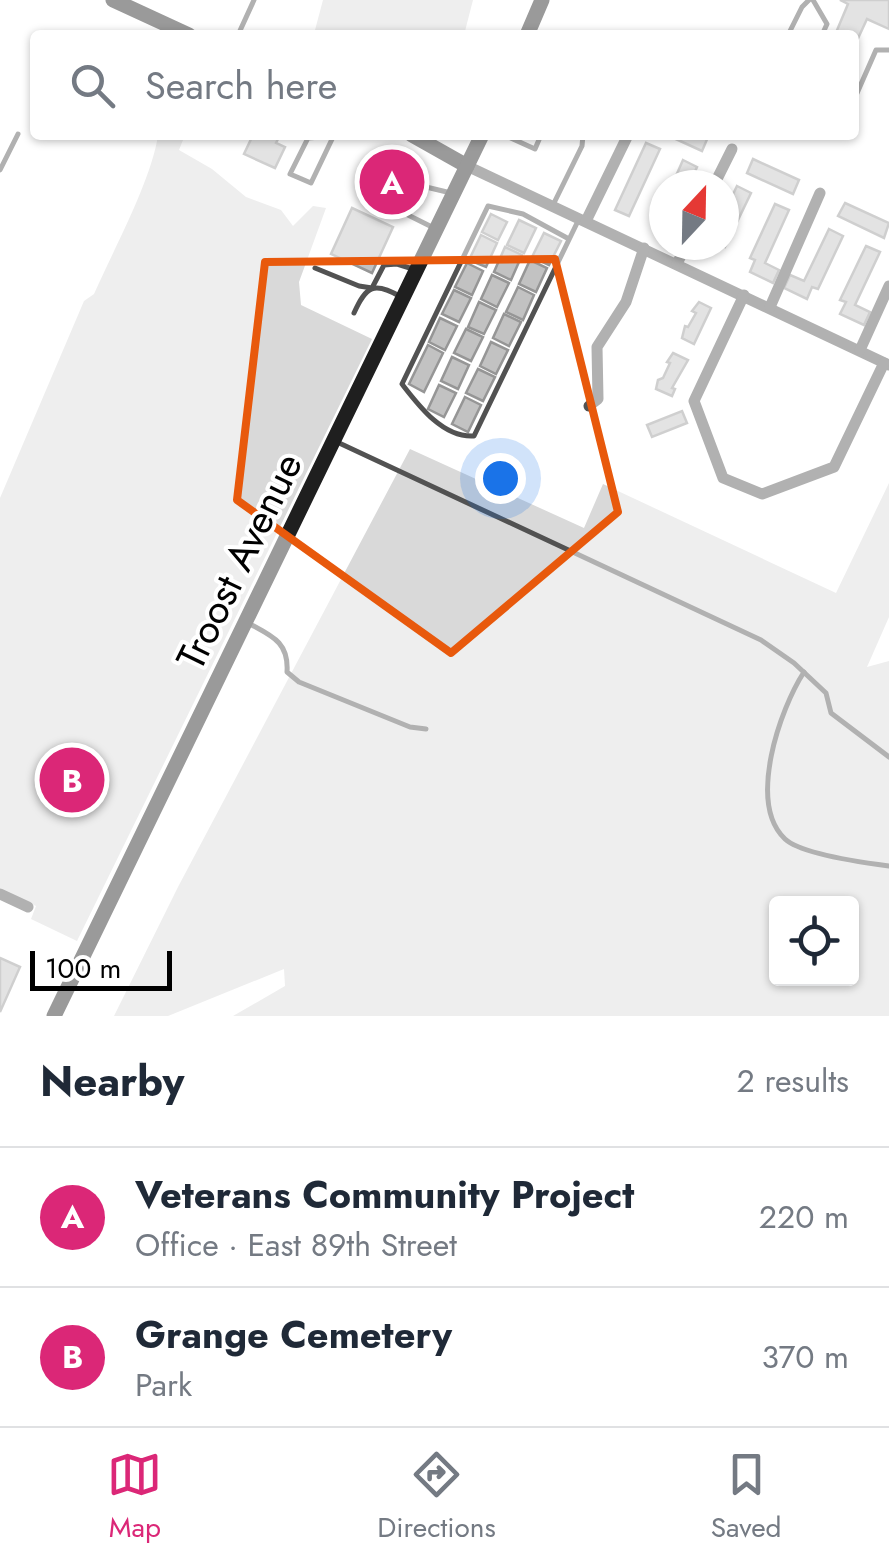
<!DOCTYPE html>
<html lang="en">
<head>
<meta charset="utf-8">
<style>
  body { margin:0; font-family:Jost,sans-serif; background:#f2f2f3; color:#1f2937 }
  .controls { position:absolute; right:30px; bottom:30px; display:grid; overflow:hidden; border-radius:10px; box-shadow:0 2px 8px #0004 }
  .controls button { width:90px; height:90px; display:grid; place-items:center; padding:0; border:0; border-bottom:2px solid #e0e1e3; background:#fff; color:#1f2937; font:50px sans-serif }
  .compass { position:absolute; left:649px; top:170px; width:90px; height:90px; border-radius:50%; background:#fff; box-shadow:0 2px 8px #0004; rotate:22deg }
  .scale { position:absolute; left:30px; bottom:25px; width:142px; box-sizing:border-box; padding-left:10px; border:5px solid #000; border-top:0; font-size:28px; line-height:35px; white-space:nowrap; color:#000; -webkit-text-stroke:8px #fff; paint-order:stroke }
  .you { position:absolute; left:500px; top:478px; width:35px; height:35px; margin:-25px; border:8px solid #fff; border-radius:50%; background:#1a73e8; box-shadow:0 0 0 15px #1a73e833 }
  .badge { display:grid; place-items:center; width:65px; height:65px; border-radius:50%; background:#db2777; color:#fff; font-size:32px; font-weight:700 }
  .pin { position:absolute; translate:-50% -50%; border:5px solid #fff; box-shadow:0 2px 10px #0006 }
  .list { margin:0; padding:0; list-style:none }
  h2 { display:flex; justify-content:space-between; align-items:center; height:130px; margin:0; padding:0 40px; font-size:42px }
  h2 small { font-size:32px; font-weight:400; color:#747a83 }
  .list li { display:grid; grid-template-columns:65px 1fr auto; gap:30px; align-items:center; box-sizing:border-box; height:140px; padding:0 40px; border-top:2px solid #e0e1e3 }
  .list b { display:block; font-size:38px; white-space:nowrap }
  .list p { margin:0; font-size:32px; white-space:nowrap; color:#747a83 }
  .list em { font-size:32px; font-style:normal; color:#747a83 }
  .icon { flex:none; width:55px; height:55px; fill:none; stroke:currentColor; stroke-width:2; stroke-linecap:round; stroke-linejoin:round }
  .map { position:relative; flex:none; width:889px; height:1016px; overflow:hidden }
  .search { position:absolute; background:#fff; box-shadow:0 2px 8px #0004; left:30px; right:30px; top:30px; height:110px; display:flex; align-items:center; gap:25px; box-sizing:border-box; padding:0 35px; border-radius:10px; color:#747a83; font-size:38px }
  .sheet { height:410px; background:#fff }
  nav { display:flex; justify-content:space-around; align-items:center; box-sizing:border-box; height:140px; border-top:2px solid #e0e1e3; background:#fff; font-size:28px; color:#747a83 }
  nav a { display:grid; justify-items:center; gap:5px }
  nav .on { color:#db2777 }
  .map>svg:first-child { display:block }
</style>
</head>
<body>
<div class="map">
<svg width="889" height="1016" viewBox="0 0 889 1016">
  <rect width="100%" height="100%" fill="#fff"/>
  <!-- green -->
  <g fill="#d9d9d9" fill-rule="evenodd">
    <path d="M323,0H473L464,35H332L315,30Z"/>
    <path d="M158,135H185L179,150L212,169L246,197L281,210L293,226L313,206L326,208L299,282L301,305L372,339L77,941L31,919L36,906L0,889V498L84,301L94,294C113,251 152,179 158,135Z"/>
    <path d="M410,449L584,528L603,484L836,593L889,483V617L867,667L889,661V1016H233L285,986L284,969L168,1016H114L178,887ZM776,904H852V978H776Z"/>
  </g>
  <!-- building -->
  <g fill="#c2c2c2" stroke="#969696" stroke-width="2.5">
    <path d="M840,0H889V29L867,19L854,47V35H835L848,4Z"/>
    <path d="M253,135H280L276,143L285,147L275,168L244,154Z"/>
    <path d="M667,135H703L708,137L702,151Z"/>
    <path d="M646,143L660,149L629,216L615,210Z"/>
    <path d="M394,149L416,159L390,215L369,205Z"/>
    <path d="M753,159L799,180L793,194L747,173Z"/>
    <path d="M683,160L697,167L689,185H672Z"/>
    <path d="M737,186L751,193L725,247L722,245L724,213Z"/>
    <path d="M845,203L889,223L884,238L838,216Z"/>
    <path d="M775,204L789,210L765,263L779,270L773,283L750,272L755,260L750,258Z"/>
    <path d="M352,208L393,227L372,273L331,254Z"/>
    <path d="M491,214L507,222L498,240L482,232Z"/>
    <path d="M519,220L536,228L524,253L507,245Z"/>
    <path d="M829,229L843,236L818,289L812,287L807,299L784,288L790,275L804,281Z"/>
    <path d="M544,233L561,241L549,265L532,257Z"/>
    <path d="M481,235L497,243L486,267L469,260Z"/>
    <path d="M866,246L880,252L855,305L870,312L864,325L840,314L846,302L840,300Z"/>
    <path d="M505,247L522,255L511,280L494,272Z"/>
    <path d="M530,260L547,268L536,292L519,284Z"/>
    <path d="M467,263L483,271L472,295L455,287Z"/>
    <path d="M492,275L509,283L497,307L481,299Z"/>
    <path d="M518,287L534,295L523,320L506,312Z"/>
    <path d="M454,290L471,298L459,322L442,314Z"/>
    <path d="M479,302L496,310L484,334L468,327Z"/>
    <path d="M699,302L711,308L694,344L682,338L685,326L688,327L696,313L692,311Z"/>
    <path d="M504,314L521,322L509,346L493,338Z"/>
    <path d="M440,318L457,326L445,350L429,342Z"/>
    <path d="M466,329L483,337L471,361L454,353Z"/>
    <path d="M491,342L508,350L496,374L480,366Z"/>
    <path d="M428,345L443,353L424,392L409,384Z"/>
    <path d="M673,353L688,360L672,388L675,389L672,396L656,389L658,380L663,378L670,363L667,362Z"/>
    <path d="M452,357L469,365L458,389L441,381Z"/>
    <path d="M478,369L495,377L483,401L466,393Z"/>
    <path d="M439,385L456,393L444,417L428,409Z"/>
    <path d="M465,397L481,405L468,432L452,424Z"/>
    <path d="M682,411L687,423L652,437L647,425Z"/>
    <path d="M0,958L20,967L0,1012Z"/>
  </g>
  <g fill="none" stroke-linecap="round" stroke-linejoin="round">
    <!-- lane -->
    <g stroke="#525252" stroke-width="5">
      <path d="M813,0L827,24L822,35"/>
      <path d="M238,35L254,0"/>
      <path d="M788,35L802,7L809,0"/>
      <path d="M854,100L876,50H889"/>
      <path d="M504,135L535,149L541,135"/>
      <path d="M334,136L308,138L290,174L311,183L334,135"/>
      <path d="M0,170L18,134"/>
      <path d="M553,205L582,146L583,135"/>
      <path d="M434,228L406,214L417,190L422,186L451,193"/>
      <path d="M569,239L523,214L488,206L402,384C419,406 443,438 474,436C509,364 543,293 578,221"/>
      <path d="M315,268L359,286L372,288L384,265L397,264L413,269"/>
      <path d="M354,313C366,286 374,281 401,297"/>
      <path d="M337,442L761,640L794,663L826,693L831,713L889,757"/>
      <path d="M248,623C272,636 289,642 287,672L299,682L410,727L426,729"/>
      <path d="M804,672C780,709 747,803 785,839C801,854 866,863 889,866"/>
    </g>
    <!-- street -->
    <g stroke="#525252" stroke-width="11">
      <path d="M467,166L889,365"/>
      <path d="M714,185L732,149"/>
      <path d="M586,221L628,135"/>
      <path d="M677,264L686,245"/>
      <path d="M744,295L694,401L723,478L762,494L834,467L884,363"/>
      <path d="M770,307L820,193"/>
      <path d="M860,350L889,286"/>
      <path d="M589,406L598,399L597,347L626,302L644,248"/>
      <path d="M0,894L28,907"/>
    </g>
    <!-- secondary -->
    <g stroke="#1f1f1f" stroke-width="15">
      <path d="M113,0L189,35"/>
      <path d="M527,35L542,0"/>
      <path d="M412,135L467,166"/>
      <path d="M54,1016L482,135"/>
    </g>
  </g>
  <!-- marked area -->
  <path d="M0 0H889V1016H0ZM555,259L618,512L451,653L237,500L265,262Z" fill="#fff" fill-opacity=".55" fill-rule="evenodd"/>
  <path fill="none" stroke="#e8590c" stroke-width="8" stroke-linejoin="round" d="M555,259L618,512L451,653L237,500L265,262Z"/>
  <g text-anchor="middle" stroke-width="8" stroke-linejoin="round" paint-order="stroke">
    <!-- street labels -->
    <g font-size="40" fill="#000" stroke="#fff">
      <text transform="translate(239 561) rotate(-64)" y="14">Troost Avenue</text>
    </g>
  </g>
</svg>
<div class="controls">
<button><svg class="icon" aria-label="locate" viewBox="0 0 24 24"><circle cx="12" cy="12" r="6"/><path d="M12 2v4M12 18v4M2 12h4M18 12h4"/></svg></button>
</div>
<svg class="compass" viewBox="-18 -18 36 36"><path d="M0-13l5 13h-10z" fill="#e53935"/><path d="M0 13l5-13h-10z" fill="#747a83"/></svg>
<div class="scale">100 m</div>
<div class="you"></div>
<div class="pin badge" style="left:392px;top:182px">A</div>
<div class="pin badge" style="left:72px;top:780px">B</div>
<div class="search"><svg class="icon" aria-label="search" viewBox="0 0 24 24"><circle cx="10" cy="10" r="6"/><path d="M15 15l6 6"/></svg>Search here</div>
</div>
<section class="sheet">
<h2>Nearby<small>2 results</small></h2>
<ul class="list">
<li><span class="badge">A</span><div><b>Veterans Community Project</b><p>Office · East 89th Street</p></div><em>220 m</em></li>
<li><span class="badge">B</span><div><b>Grange Cemetery</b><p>Park</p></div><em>370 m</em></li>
</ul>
</section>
<nav>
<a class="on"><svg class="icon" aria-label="map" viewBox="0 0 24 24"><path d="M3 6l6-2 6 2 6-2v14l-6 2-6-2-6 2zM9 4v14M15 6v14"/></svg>Map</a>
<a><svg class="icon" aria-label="directions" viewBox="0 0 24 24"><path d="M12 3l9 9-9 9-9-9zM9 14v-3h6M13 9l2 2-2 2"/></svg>Directions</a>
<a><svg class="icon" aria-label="saved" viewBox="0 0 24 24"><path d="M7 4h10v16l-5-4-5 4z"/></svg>Saved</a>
</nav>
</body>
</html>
